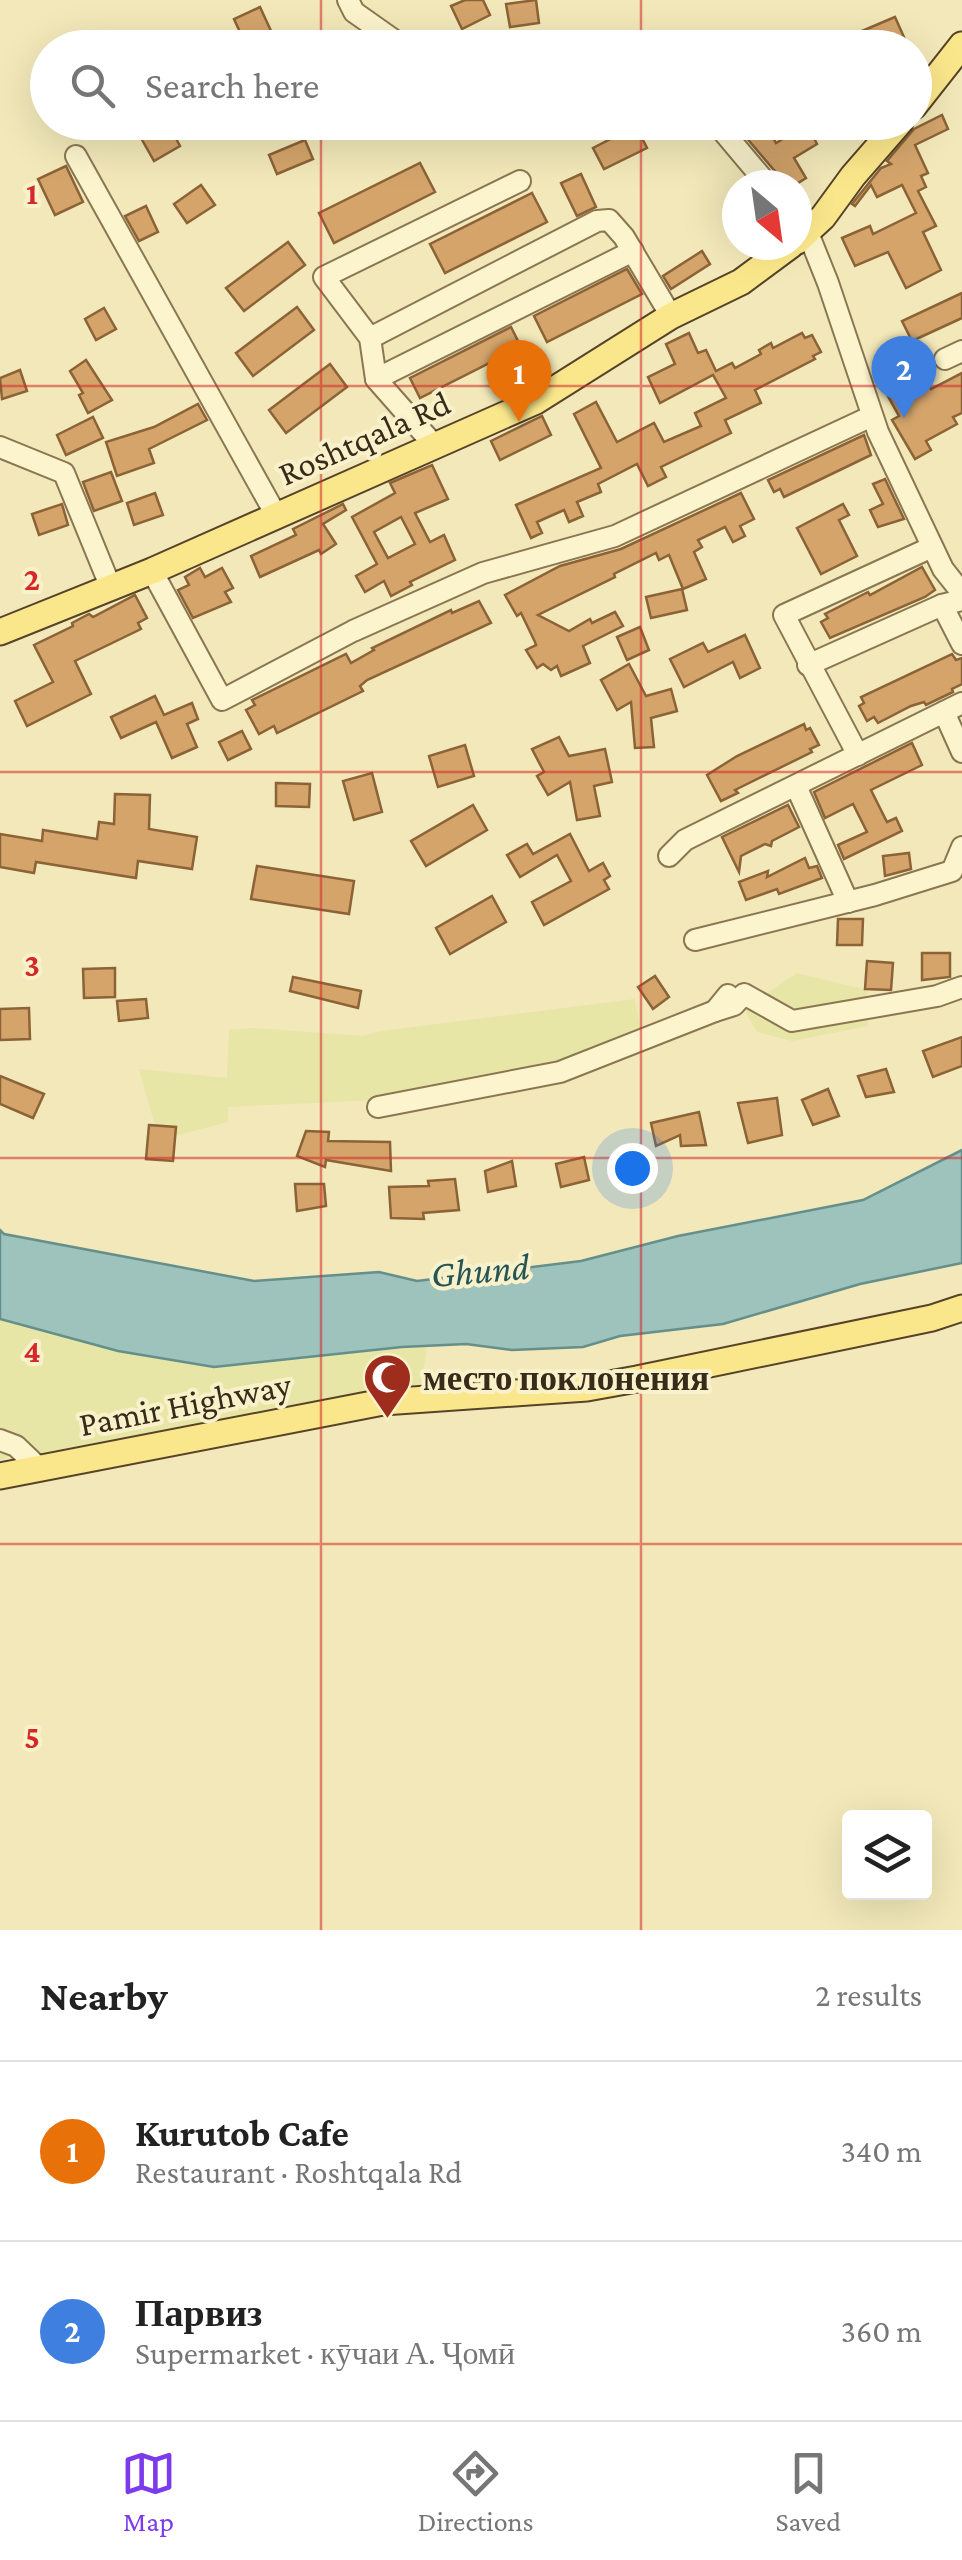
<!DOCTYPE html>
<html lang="en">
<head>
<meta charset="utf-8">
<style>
  body { margin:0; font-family:"Crimson Pro",serif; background:#f6f6f6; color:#222 }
  .controls { position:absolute; right:30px; bottom:30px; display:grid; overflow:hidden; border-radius:10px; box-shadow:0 10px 40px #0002 }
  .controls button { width:90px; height:90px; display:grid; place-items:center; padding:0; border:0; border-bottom:2px solid #e0e0e0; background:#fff; color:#222; font:50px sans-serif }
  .compass { position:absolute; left:722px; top:170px; width:90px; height:90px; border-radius:50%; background:#fff; box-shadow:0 10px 40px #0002; rotate:151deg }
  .you { position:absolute; left:632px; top:1168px; width:35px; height:35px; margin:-25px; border:8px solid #fff; border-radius:50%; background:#1a73e8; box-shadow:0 0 0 15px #1a73e833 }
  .badge { display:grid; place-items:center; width:65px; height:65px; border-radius:50%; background:#7c3aed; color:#fff; font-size:32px; font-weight:700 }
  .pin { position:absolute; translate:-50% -82px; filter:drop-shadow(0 2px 5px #0008) }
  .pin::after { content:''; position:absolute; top:52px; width:35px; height:30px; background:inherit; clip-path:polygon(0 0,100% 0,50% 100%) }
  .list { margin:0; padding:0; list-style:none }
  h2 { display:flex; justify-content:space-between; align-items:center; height:130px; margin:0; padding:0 40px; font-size:42px }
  h2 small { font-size:32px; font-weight:400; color:#767676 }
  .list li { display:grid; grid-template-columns:65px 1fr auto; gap:30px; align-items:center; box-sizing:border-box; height:180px; padding:0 40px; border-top:2px solid #e0e0e0 }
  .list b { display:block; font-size:38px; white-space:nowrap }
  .list p { margin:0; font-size:32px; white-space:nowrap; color:#767676 }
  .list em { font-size:32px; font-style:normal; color:#767676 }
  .icon { flex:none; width:55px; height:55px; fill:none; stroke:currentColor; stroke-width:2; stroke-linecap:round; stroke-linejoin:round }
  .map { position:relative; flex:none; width:962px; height:1930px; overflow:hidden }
  .search { position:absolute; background:#fff; box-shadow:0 10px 40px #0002; left:30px; right:30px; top:30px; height:110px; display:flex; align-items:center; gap:25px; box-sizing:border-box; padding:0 35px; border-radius:55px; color:#767676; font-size:38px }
  .sheet { height:490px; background:#fff }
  nav { display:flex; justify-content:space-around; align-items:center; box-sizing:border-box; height:140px; border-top:2px solid #e0e0e0; background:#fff; font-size:28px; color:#767676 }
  nav a { display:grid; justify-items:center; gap:5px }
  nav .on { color:#7c3aed }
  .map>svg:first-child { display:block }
</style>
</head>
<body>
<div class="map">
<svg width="962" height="1930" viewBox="0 0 962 1930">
  <rect width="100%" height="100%" fill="#f2e8b9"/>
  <!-- farmland -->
  <g fill="#e8e6a6">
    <path d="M797,973L867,990L868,1026L792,1041L757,1032L744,1009Z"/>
    <path d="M635,999L642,1038L560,1063L378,1100L228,1107V1122L159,1140L139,1069L227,1078L229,1030L253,1028L363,1036L381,1031Z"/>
    <path d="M0,1319L103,1347L214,1367L427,1346L421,1387L293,1406L64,1456L26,1451L0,1460Z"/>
  </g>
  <!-- water -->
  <path fill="#9ec2bc" stroke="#658f8a" stroke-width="2.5" d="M962,1150V1263L860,1284L723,1324L620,1336L583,1347L512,1350L466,1344L402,1347L214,1367L118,1351L0,1319V1230L4,1234L254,1281L379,1272L417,1281L581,1261L678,1236L863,1200Z"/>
  <!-- building -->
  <g fill="#d4a46b" stroke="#8b6336" stroke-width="2.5" fill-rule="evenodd">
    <path d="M465,0H483L490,15L462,29L451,6Z"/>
    <path d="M536,0L539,23L510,27L506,4Z"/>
    <path d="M260,7L271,31L245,43L234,19Z"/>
    <path d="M895,17L907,44L899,48H822Z"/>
    <path d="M942,115L948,129L915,145L928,173L921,176L926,187L918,191L936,226L923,232L941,270L906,288L888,252L855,266L842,238L870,226L873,234L916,213L902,185L877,197L871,185L855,206L852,204L881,168L891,164L887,161L914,129Z"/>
    <path d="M132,122H167L180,146L154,161Z"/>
    <path d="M733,122H755L758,127L765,123L776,143L812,122H835L813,136L817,144L794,158L806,178L795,185H781L779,176Z"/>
    <path d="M636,126L647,148L604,169L593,148Z"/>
    <path d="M305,140L313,159L277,174L269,155Z"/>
    <path d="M420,163L435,192L334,243L319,213Z"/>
    <path d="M66,166L83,202L55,215L38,179Z"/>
    <path d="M581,174L596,207L577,216L561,183Z"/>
    <path d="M201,185L215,205L187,223L174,204Z"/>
    <path d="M532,193L547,222L445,273L430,244Z"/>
    <path d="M146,206L158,232L139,241L125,216Z"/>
    <path d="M288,242L305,265L244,311L226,288Z"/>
    <path d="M702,251L710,264L671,289L663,276Z"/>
    <path d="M627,269L642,294L547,342L534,316Z"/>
    <path d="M962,293V318L912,341L902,321Z"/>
    <path d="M297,307L314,330L253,376L236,353Z"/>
    <path d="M104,308L116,329L96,340L85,319Z"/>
    <path d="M511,327L521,347L420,398L410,378Z"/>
    <path d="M689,333L698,353L706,350L716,371L732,363L735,368L761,354L759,350L771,343L773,348L802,333L805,338L812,335L821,352L813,356L815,359L755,390L761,403L725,420L731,433L661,467L666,477L648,486L637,464L598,484L601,492L577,502L583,516L569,522L564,510L537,522L542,533L531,538L516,505L601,468L574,414L596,402L617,442L654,423L664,442L701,426L695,413L726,398L713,375L660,403L648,377L675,364L666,344Z"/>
    <path d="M904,338L931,389L962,373V413L953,417L957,424L926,441L931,450L915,459L892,420L899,416L881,384L894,376L880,350Z"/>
    <path d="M86,360L112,400L88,413L79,395L83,393L70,371Z"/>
    <path d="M330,364L347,387L286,433L269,410Z"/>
    <path d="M20,370L27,391L2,399L0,378Z"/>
    <path d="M198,404L207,420L149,449L154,463L117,476L106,442L154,427Z"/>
    <path d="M542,416L551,435L500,460L491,441Z"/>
    <path d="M93,417L103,438L66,455L57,435Z"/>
    <path d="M864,435L871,455L784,497L780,489L774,492L768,480Z"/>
    <path d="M432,465L448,499L415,513L430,542L444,535L455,560L410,582L412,585L391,596L384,581L365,592L356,576L377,564L352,517L395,493L390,483ZM401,517L415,544L388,558L374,532Z"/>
    <path d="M111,472L122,501L94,511L83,482Z"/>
    <path d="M885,479L904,519L878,527L870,510L883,504L873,484Z"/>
    <path d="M155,493L163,515L134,525L127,503Z"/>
    <path d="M741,493L754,519L740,526L745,536L733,542L725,527L698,540L702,547L694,552L706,579L683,589L669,555L659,560L656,553L614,574L615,577L538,615L569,631L590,619L592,623L615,612L623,626L583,646L590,663L561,676L557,666L551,670L543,664L537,668L526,650L536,645L535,642L521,613L517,616L505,595L560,566L621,549Z"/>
    <path d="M62,504L68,525L39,535L32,514Z"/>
    <path d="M343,504L346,510L323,524L336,544L321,554L319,550L260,577L251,556L296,535L293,529Z"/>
    <path d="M843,504L849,515L839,520L857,556L821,574L797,528Z"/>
    <path d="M922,567L935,590L925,597L830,638L821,622L828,618L825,614L868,592L870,595Z"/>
    <path d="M200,568L205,577L222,568L233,588L225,592L231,602L193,618L178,590L189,585L185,577Z"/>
    <path d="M682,589L687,610L651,618L646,597Z"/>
    <path d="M135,595L147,618L138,623L141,629L75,661L91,694L27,726L15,701L53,682L34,645L73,626L72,623L89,614L93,617Z"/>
    <path d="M479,601L491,623L367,680L360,686L363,691L277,733L274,726L259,734L246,710L255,705L252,700L346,654L351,663L374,650L372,648L451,610L452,613Z"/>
    <path d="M640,627L649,650L627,660L617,637Z"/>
    <path d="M745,635L760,668L740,678L733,662L684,687L670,659L703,643L708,652Z"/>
    <path d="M952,654L956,660L962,658V684L952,689L953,692L926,705L924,702L911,706L878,723L874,717L867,721L859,706L864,703L861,697Z"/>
    <path d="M629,664L646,696L671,689L677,711L651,718L654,747L635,748L631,702L617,710L601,680Z"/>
    <path d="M155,696L164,715L192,703L198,719L187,724L197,747L172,758L156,722L121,738L111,717Z"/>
    <path d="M804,724L806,730L810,728L819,745L810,749L812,752L735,790L738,793L721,801L707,775L737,756Z"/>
    <path d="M242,731L251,749L228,760L219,742Z"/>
    <path d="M559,737L569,756L605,749L612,782L594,786L600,816L577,820L570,782L548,795L537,776L544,772L532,749Z"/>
    <path d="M912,743L922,765L871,790L887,822L896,818L902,831L844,859L838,845L867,832L853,804L825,818L814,792Z"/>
    <path d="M465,745L474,776L438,787L429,756Z"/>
    <path d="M372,773L382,812L354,820L343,781Z"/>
    <path d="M276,783L310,784L309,807L276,806Z"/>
    <path d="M115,794L150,795L149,829L197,837L192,869L138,861L136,878L36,862L34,873L0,867V834L42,841L43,830L97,839L99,822L114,824Z"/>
    <path d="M473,805L487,830L426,866L411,841Z"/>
    <path d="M788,805L799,827L772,841L771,846L765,844L741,856L739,872L722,837Z"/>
    <path d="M570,834L589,871L603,863L610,876L604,880L609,889L544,925L532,902L571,881L557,855L520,877L507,855L527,844L533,854Z"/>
    <path d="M909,853L911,869L885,876L883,856Z"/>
    <path d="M805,858L809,868L817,866L822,878L779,894L777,889L746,900L739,882L768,871L767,877Z"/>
    <path d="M257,866L354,881L349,914L251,899Z"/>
    <path d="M492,896L506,922L450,954L436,928Z"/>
    <path d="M838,919H863L862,945H837Z"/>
    <path d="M922,953H950V977L922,980Z"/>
    <path d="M867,961L893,963L891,990L865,989Z"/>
    <path d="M115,968V997L84,998L83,969Z"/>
    <path d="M655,976L669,997L653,1009L638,987Z"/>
    <path d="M293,977L361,991L358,1008L290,991Z"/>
    <path d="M146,999L148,1018L119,1021L117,1001Z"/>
    <path d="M29,1008L30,1039L0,1040V1009Z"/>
    <path d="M962,1037V1066L933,1077L923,1051Z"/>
    <path d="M886,1069L894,1092L866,1097L858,1076Z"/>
    <path d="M0,1076L44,1094L33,1118L0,1104Z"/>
    <path d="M828,1089L839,1116L813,1125L802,1100Z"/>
    <path d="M777,1098L782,1135L748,1143L738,1103Z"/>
    <path d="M699,1112L706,1145L681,1146L680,1135L656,1146L651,1123Z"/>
    <path d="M149,1125L176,1127L173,1161L146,1159Z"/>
    <path d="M306,1131L329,1132L328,1141L390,1142L391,1171L326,1160L325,1167L297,1156Z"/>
    <path d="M584,1157L589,1180L561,1187L556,1164Z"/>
    <path d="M512,1161L516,1186L488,1192L485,1171Z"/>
    <path d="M455,1179L459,1210L423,1213L424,1219L391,1218L389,1187L429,1186L428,1181Z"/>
    <path d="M295,1184H324L326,1206L297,1211Z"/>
  </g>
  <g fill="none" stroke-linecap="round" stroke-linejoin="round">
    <defs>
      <g id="minor">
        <path d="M348,0L354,12L398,43L503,48"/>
        <path d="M715,122L768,185"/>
        <path d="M76,156L276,515"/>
        <path d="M797,220L808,233L828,283L878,432L943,569L962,593"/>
        <path d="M370,338L597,221L609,220L624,237L671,316"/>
        <path d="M945,359L962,351"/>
        <path d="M376,379L633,251"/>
        <path d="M434,445L376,379L370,338L324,277L520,181"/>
        <path d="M0,447L64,473L111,588"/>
        <path d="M152,571L222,700L353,631L483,573L615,536L872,416"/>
        <path d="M942,605L962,644"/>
        <path d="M808,665L942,605L962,600"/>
        <path d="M944,712L962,752"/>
        <path d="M858,755L784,615L932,547"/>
        <path d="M796,786L848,902"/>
        <path d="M669,856L685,840L962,703"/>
        <path d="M695,940L875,895L952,871L962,847"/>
        <path d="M728,995L715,1011L734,1005L744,994L792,1021L937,996L962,987"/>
        <path d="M378,1107L560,1072L715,1011"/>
        <path d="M0,1440L16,1446L38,1467"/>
      </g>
      <g id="major">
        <path d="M914,106L962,45"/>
        <path d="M797,241L823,217L853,176L900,122"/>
        <path d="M0,632L152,571L536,401L671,316L741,282L791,245"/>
        <path d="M0,1476L383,1402L587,1388L637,1379L932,1318L962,1308"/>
      </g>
    </defs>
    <!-- minor casing -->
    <use href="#minor" stroke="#8a7752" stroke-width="24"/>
    <!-- major casing -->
    <use href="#major" stroke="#564328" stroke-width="29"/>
    <!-- minor -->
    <use href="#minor" stroke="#fcf4cc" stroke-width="20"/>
    <!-- major -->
    <use href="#major" stroke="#fbe78b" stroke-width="25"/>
  </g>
  <!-- grid -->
  <path fill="none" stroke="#d62828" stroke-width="2.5" stroke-opacity="0.55" d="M321,0V48M641,0V48M321,122V1930M641,122V1930M0,386H962M0,772H962M0,1158H962M0,1544H962"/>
  <!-- icons -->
  <defs>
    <symbol id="mosque-pin" viewBox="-11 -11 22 30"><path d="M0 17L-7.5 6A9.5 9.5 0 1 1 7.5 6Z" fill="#9e2d1d" stroke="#f9f1c9"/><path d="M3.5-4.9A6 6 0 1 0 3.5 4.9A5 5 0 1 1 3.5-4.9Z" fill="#fff"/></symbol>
  </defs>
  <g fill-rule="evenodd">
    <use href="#mosque-pin" x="360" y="1350" width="55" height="75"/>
  </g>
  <g text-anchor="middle" stroke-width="8" stroke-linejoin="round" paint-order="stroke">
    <!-- street labels -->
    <g font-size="35" fill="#372b19" stroke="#f9f1c9">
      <text transform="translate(364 438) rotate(-24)" y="12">Roshtqala Rd</text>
      <text transform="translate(185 1404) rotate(-11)" y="12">Pamir Highway</text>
    </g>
    <!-- poi labels -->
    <g font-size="35" font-weight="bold" fill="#372b19" stroke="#f9f1c9" text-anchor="start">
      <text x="423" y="1390">место поклонения</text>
    </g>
    <!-- water labels -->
    <g font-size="38" font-style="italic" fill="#265558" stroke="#f9f1c9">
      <text transform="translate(480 1270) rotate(-5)" y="13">Ghund</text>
    </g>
  </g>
  <g font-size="32" text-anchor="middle" font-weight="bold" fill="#d62828" stroke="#f9f1c9" stroke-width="8" stroke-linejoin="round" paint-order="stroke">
    <text x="32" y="204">1</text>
    <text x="32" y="590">2</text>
    <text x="32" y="976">3</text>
    <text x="32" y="1362">4</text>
    <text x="32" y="1748">5</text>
  </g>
</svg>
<div class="controls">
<button><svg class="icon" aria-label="layers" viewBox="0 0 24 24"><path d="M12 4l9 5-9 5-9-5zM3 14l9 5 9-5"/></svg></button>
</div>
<svg class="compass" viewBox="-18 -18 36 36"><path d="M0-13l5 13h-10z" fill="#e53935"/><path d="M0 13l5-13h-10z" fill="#767676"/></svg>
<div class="you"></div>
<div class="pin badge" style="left:519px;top:422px;background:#e8710a">1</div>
<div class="pin badge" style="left:904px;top:418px;background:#3f7fe0">2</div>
<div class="search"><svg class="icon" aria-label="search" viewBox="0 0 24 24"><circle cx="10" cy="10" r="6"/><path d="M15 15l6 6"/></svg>Search here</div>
</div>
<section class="sheet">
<h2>Nearby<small>2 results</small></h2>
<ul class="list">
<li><span class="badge" style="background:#e8710a">1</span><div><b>Kurutob Cafe</b><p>Restaurant · Roshtqala Rd</p></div><em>340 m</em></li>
<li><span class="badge" style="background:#3f7fe0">2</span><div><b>Парвиз</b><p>Supermarket · кӯчаи А. Ҷомӣ</p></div><em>360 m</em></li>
</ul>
</section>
<nav>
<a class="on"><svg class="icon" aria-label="map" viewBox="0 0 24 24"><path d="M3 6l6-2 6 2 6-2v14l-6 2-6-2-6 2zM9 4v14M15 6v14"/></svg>Map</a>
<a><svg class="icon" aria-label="directions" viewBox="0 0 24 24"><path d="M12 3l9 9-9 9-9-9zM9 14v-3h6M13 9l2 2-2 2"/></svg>Directions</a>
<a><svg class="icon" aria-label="saved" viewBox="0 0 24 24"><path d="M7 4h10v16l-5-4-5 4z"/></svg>Saved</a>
</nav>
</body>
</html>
